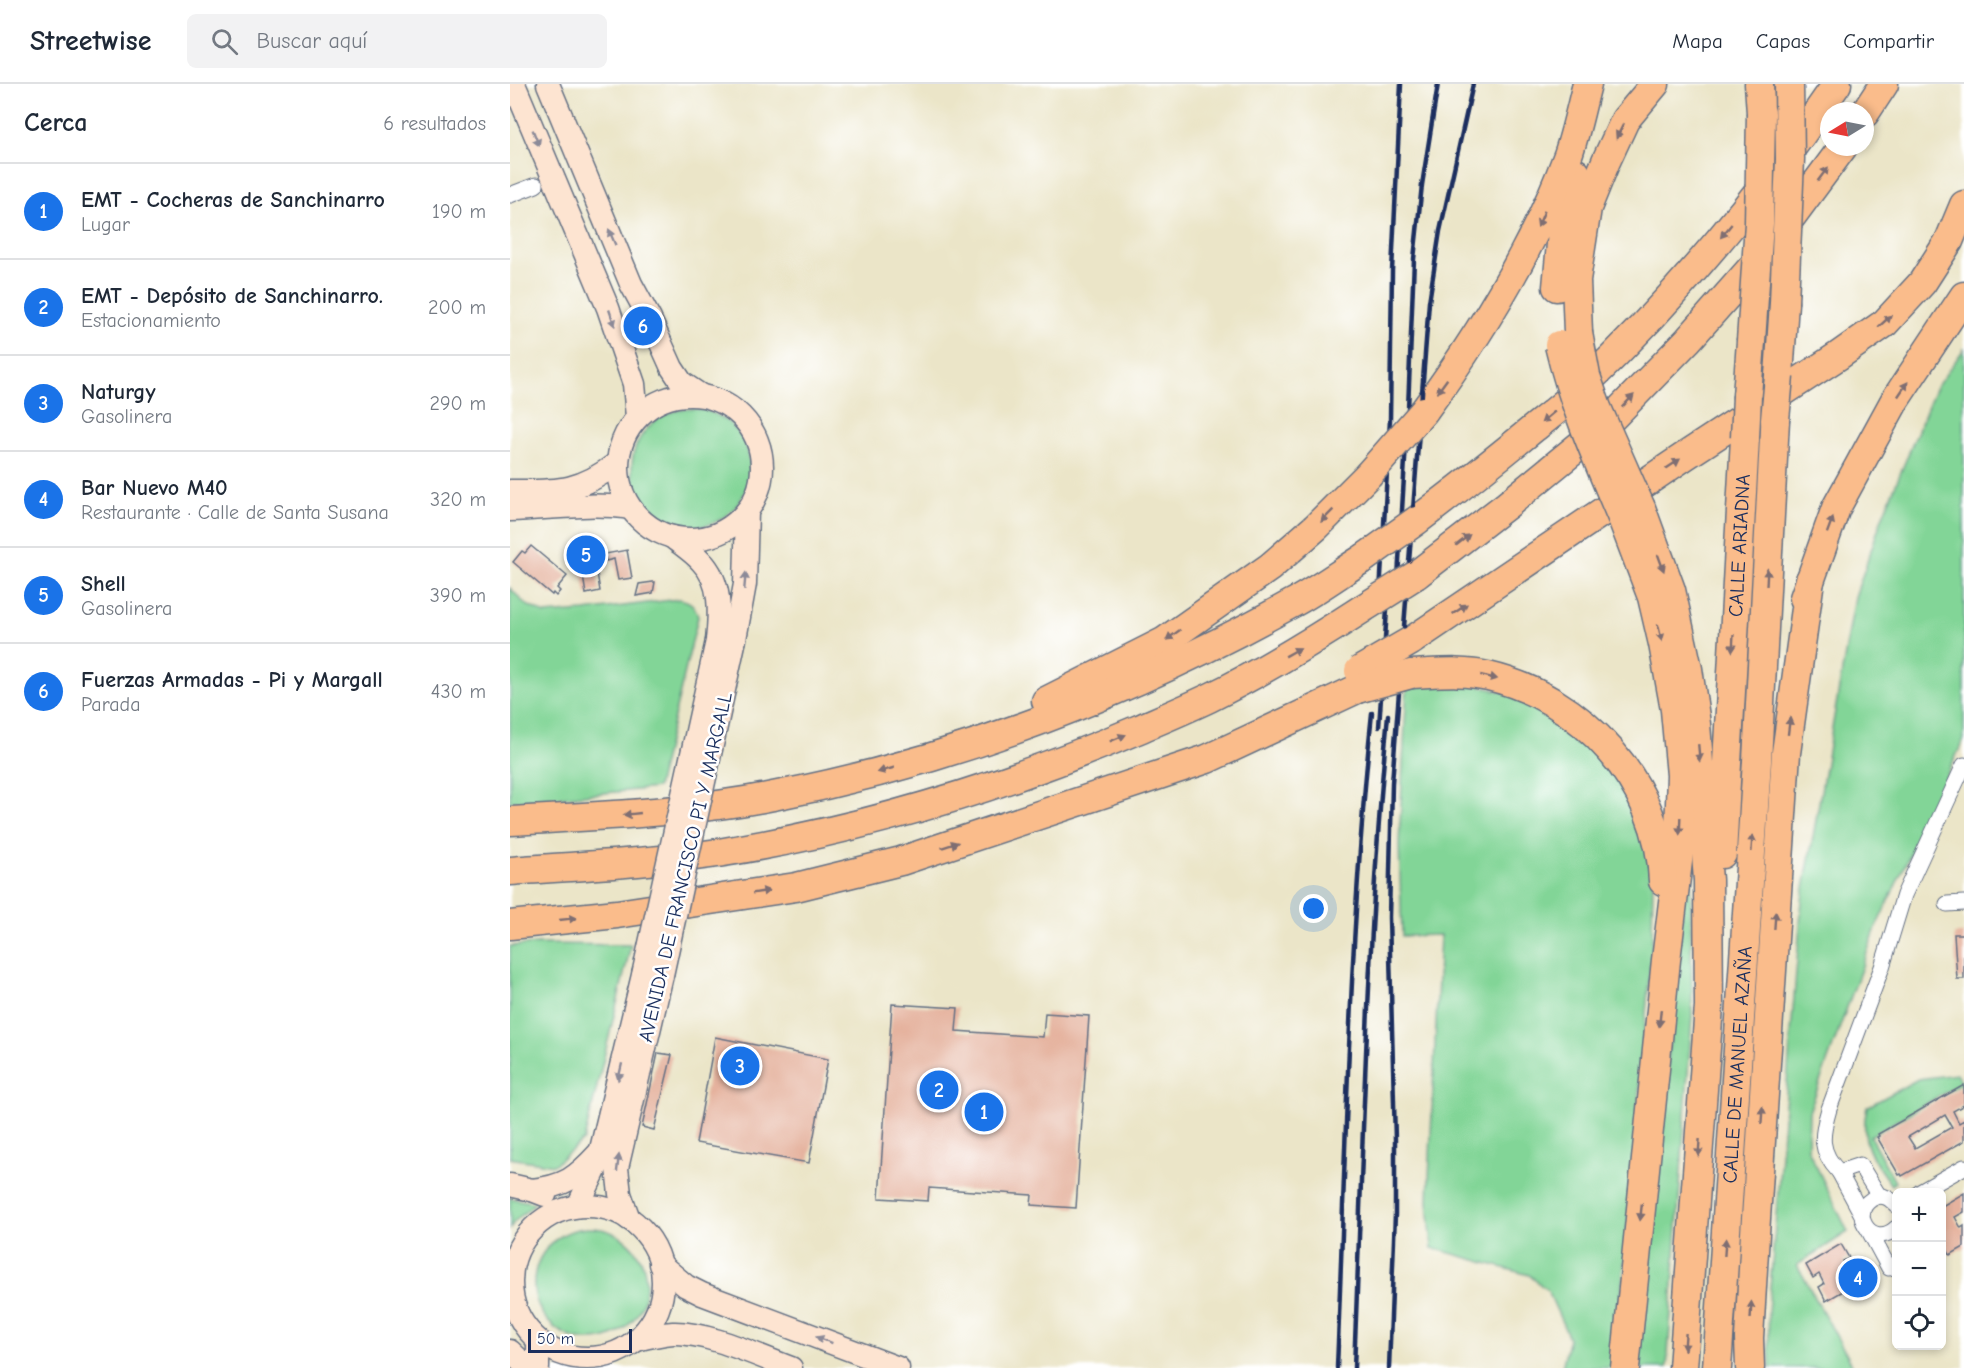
<!DOCTYPE html>
<html lang="es">
<head>
<meta charset="utf-8">
<style>
  body { margin:0; font-family:"Comic Neue",sans-serif; background:#f2f2f3; color:#1f2937 }
  .controls { position:absolute; right:18px; bottom:18px; display:grid; overflow:hidden; border-radius:9px; box-shadow:0 3px 9px #0003 }
  .controls button { width:54px; height:54px; display:grid; place-items:center; padding:0; border:0; border-bottom:2px solid #e0e1e3; background:#fff; color:#1f2937; font:30px sans-serif }
  .compass { position:absolute; left:1310px; top:18px; width:54px; height:54px; border-radius:50%; background:#fff; box-shadow:0 3px 9px #0003; rotate:260deg }
  .scale { position:absolute; left:18px; bottom:15px; width:104px; box-sizing:border-box; padding-left:6px; border:3px solid #1b2f5e; border-top:0; font-size:16px; line-height:21px; white-space:nowrap; color:#1b2f5e; -webkit-text-stroke:4px #fff; paint-order:stroke }
  .you { position:absolute; left:804px; top:825px; width:21px; height:21px; margin:-15px; border:4px solid #fff; border-radius:50%; background:#1a73e8; box-shadow:0 0 0 9px #1a73e833 }
  .badge { display:grid; place-items:center; width:39px; height:39px; border-radius:50%; background:#1a73e8; color:#fff; font-size:20px; font-weight:700 }
  .pin { position:absolute; translate:-50% -50%; border:3px solid #fff; box-shadow:0 2px 6px #0006 }
  .list { margin:0; padding:0; list-style:none }
  h2 { display:flex; justify-content:space-between; align-items:center; height:78px; margin:0; padding:0 24px; font-size:26px }
  h2 small { font-size:20px; font-weight:400; color:#747a83 }
  .list li { display:grid; grid-template-columns:39px 1fr auto; gap:18px; align-items:center; box-sizing:border-box; height:96px; padding:0 24px; border-top:2px solid #e0e1e3 }
  .list b { display:block; font-size:22px; white-space:nowrap }
  .list p { margin:0; font-size:20px; white-space:nowrap; color:#747a83 }
  .list em { font-size:20px; font-style:normal; color:#747a83 }
  .icon { flex:none; width:33px; height:33px; fill:none; stroke:currentColor; stroke-width:2; stroke-linecap:round; stroke-linejoin:round }
  .map { position:relative; flex:none; width:1454px; height:1284px; overflow:hidden }
  header { display:flex; align-items:center; gap:36px; box-sizing:border-box; height:84px; padding:0 30px; background:#fff; border-bottom:2px solid #e0e1e3 }
  header strong { font-size:28px }
  nav { display:flex; gap:33px; margin-inline-start:auto; font-size:21px }
  .search { width:420px; height:54px; background:#f2f2f3; display:flex; align-items:center; gap:15px; box-sizing:border-box; padding:0 21px; border-radius:9px; color:#747a83; font-size:22px }
  main { display:flex }
  aside { flex:1; background:#fff }
  .map>svg:first-child { display:block }
</style>
</head>
<body>
<header>
<strong>Streetwise</strong>
<div class="search"><svg class="icon" aria-label="search" viewBox="0 0 24 24"><circle cx="10" cy="10" r="6"/><path d="M15 15l6 6"/></svg>Buscar aquí</div>
<nav><a>Mapa</a><a>Capas</a><a>Compartir</a></nav>
</header>
<main>
<aside>
<h2>Cerca<small>6 resultados</small></h2>
<ul class="list">
<li><span class="badge">1</span><div><b>EMT - Cocheras de Sanchinarro</b><p>Lugar</p></div><em>190 m</em></li>
<li><span class="badge">2</span><div><b>EMT - Depósito de Sanchinarro.</b><p>Estacionamiento</p></div><em>200 m</em></li>
<li><span class="badge">3</span><div><b>Naturgy</b><p>Gasolinera</p></div><em>290 m</em></li>
<li><span class="badge">4</span><div><b>Bar Nuevo M40</b><p>Restaurante · Calle de Santa Susana</p></div><em>320 m</em></li>
<li><span class="badge">5</span><div><b>Shell</b><p>Gasolinera</p></div><em>390 m</em></li>
<li><span class="badge">6</span><div><b>Fuerzas Armadas - Pi y Margall</b><p>Parada</p></div><em>430 m</em></li>
</ul>
</aside>
<div class="map">
<svg width="1454" height="1284" viewBox="0 0 1454 1284">
  <rect width="100%" height="100%" fill="#fff"/>
  <filter id="ink" filterUnits="userSpaceOnUse"><feTurbulence type="fractalNoise" baseFrequency=".0167" numOctaves="2"/><feDisplacementMap in="SourceGraphic" scale="12" xChannelSelector="R" yChannelSelector="G"/><feConvolveMatrix kernelMatrix="1 2 1 2 8 2 1 2 1" color-interpolation-filters="sRGB"/></filter>
  <filter id="wash" filterUnits="userSpaceOnUse"><feTurbulence type="fractalNoise" baseFrequency=".008" numOctaves="4" result="noise"/><feDisplacementMap in="SourceGraphic" scale="24" xChannelSelector="R" yChannelSelector="G"/><feGaussianBlur stdDeviation="1.35" result="paint"/><feColorMatrix in="noise" values="0 0 0 0 0 0 0 0 0 0 0 0 0 0 0 0 0 1.4 0 .05"/><feComposite in="paint" operator="in"/></filter>
  <g filter="url(#wash)">
    <rect width="100%" height="100%" fill="#ebe5c8"/>
    <!-- green -->
    <g fill="#82d597" stroke="#4e827a" stroke-width="1.5">
      <path d="M1454,265V655L1367,841L1299,1028L1298,1065L1338,1148L1287,1181L1344,1284H1260L1258,1229L1292,816L1345,513L1372,434L1425,305Z"/>
      <circle cx="181" cy="384" r="59"/>
      <path d="M0,504L15,520L35,530L74,527L169,515C181,517 185,521 188,533L147,704L0,718Z"/>
      <path d="M955,599L998,609L1042,631L1089,669L1123,720L1143,792L1142,860L1105,1284H1052L1059,1254L1038,1207L1019,1191L922,1164L918,1117L930,851L892,852L889,760L897,601Z"/>
      <path d="M1180,752L1182,932L1157,1284H1127Z"/>
      <path d="M28,860L121,861L74,1056L44,1081L0,1074V862Z"/>
      <path d="M1447,990L1452,999L1360,1052L1385,1098L1381,1101C1361,1074 1349,1057 1357,1023L1408,995Z"/>
      <path d="M0,1114L25,1119L4,1138L0,1145Z"/>
      <circle cx="80" cy="1200" r="56"/>
    </g>
    <g id="blocks">
      <!-- building -->
      <g fill="#e5b29e" fill-rule="evenodd">
        <path d="M21,462L57,492L47,504L50,507L46,512L43,509L42,511L3,478L12,467L15,469Z"/>
        <path d="M84,465L88,488L71,491L67,468Z"/>
        <path d="M117,466L122,494L108,496L104,475L96,477L95,470Z"/>
        <path d="M87,489L90,507L76,510L73,492Z"/>
        <path d="M143,498H145L143,509L126,512L129,500Z"/>
        <path d="M1444,850H1454V895H1447Z"/>
        <path d="M382,920L448,924L446,947L533,953L535,929L579,932L566,1124L521,1121L522,1111L419,1104L418,1117L369,1114Z"/>
        <path d="M205,953L318,975L299,1079L186,1059Z"/>
        <path d="M148,969L162,971L144,1046L132,1043Z"/>
        <path d="M1454,1001V1021L1443,1027L1449,1039L1454,1036V1057L1392,1092L1391,1090L1389,1091L1367,1053L1369,1052L1368,1050ZM1435,1031L1442,1043L1405,1064L1398,1053Z"/>
        <path d="M1454,1109V1128L1445,1133L1451,1144L1454,1142V1163L1440,1171L1432,1155V1122Z"/>
        <path d="M1331,1160L1339,1174L1333,1177L1339,1186L1344,1183L1352,1196L1316,1217L1309,1203L1314,1200L1309,1190L1303,1194L1296,1181Z"/>
      </g>
    </g>
  </g>
  <g filter="url(#ink)">
    <use href="#blocks" fill-opacity="0" stroke="#646f83" stroke-width="1.5"/>
    <g fill="none" stroke-linecap="round" stroke-linejoin="round">
      <defs>
        <g id="street">
          <path d="M0,111L26,101"/>
          <path d="M1437,820L1454,819"/>
          <path d="M1329,1088C1309,1067 1311,1052 1319,1025L1372,883L1394,811L1454,681"/>
          <path d="M1410,1108L1454,1083"/>
          <path d="M1386,1121C1380,1115 1374,1110 1366,1113C1336,1125 1361,1167 1386,1144"/>
          <path d="M1351,1129L1329,1088L1350,1081L1369,1112"/>
          <path d="M1359,1147L1379,1184L1386,1180"/>
        </g>
        <g id="secondary">
          <path d="M4,0L98,224L124,300L127,333"/>
          <path d="M38,0L121,200L140,235L162,284L172,299L190,311"/>
          <circle cx="180" cy="383" r="72"/>
          <path d="M0,407C46,407 69,409 107,379"/>
          <path d="M0,426C40,425 80,418 120,424"/>
          <path d="M162,453C172,461 183,468 191,477C212,498 210,529 207,557"/>
          <path d="M225,555L235,500L237,427"/>
          <path d="M0,1101L22,1106L35,1111"/>
          <path d="M22,1106C55,1102 66,1094 88,1070"/>
          <path d="M68,1122L87,1082L133,891"/>
          <circle cx="77" cy="1198" r="76"/>
          <path d="M119,1135L110,1110L107,1084L152,891"/>
          <path d="M150,1180L176,1202L192,1210L388,1284"/>
          <path d="M126,1256C138,1253 150,1250 163,1249C198,1248 248,1272 281,1284"/>
          <path d="M0,1267L18,1284"/>
          <path d="M28,1284V1258"/>
        </g>
        <g id="highway">
          <path d="M1249,0L1251,29"/>
          <path d="M1355,29L1374,0"/>
          <path d="M1047,203L1053,138L1066,89"/>
          <path d="M1068,249L1066,196L1077,124L1096,77L1115,36L1145,0"/>
          <path d="M1269,292L1274,219"/>
          <path d="M1237,312L1241,257"/>
          <path d="M914,327C972,248 1024,163 1058,71C1066,48 1071,23 1077,0"/>
          <path d="M1131,424L1161,506L1178,585L1186,640L1198,796L1199,922L1173,1284"/>
          <path d="M1112,434L1142,513L1153,560L1165,626L1171,691L1168,777L1156,876L1115,1284"/>
          <path d="M906,437C946,407 985,376 1024,344C1039,332 1055,320 1069,306C1166,214 1252,110 1327,0"/>
          <path d="M906,491L997,421L1096,340L1178,256L1253,171L1333,63"/>
          <path d="M1294,514L1326,424L1385,316L1454,212"/>
          <path d="M901,557L1175,372L1328,272L1375,239L1412,199L1439,157L1454,121"/>
          <path d="M901,590C927,589 953,586 978,592C1073,614 1150,699 1153,797"/>
          <path d="M536,617L655,557L760,483L806,443L858,391"/>
          <path d="M0,737C88,732 176,729 263,712C445,677 619,610 781,520C806,507 830,489 854,474"/>
          <path id="s1" d="M1212,770L1235,354"/>
          <path d="M0,787C69,782 139,779 208,769C352,746 495,702 629,645C652,635 676,625 699,614C752,588 803,557 852,525"/>
          <path d="M0,841L107,830L286,803L391,777L697,675L847,605"/>
          <path id="s2" d="M1207,1284L1247,677L1265,336"/>
          <path d="M1240,1284L1239,1254L1245,1150L1276,669L1300,496"/>
        </g>
      </defs>
      <!-- street casing -->
      <use href="#street" stroke="#646f83" stroke-width="17"/>
      <!-- secondary casing -->
      <use href="#secondary" stroke="#646f83" stroke-width="25"/>
      <!-- highway casing -->
      <use href="#highway" stroke="#646f83" stroke-width="31"/>
      <!-- street -->
      <use href="#street" stroke="#fff" stroke-width="15"/>
      <!-- secondary -->
      <use href="#secondary" stroke="#fde4d1" stroke-width="22"/>
      <!-- highway -->
      <use href="#highway" stroke="#fabc8b" stroke-width="28"/>
      <!-- rail -->
      <g stroke="#1b2f5e" stroke-width="4.5">
        <path d="M870,509L880,336L882,187L891,0"/>
        <path d="M887,511L898,325L904,175L912,101L928,0"/>
        <path d="M869,643L879,496"/>
        <path d="M827,1284C836,1066 839,847 862,629"/>
        <path d="M844,1284C853,1066 857,848 878,631"/>
        <path d="M879,1284L885,1130V1056L879,833L882,699L919,218L930,147L963,0"/>
      </g>
      <defs>
        <g id="secondary-bridge">
          <path d="M133,891L207,557"/>
          <path d="M152,891L225,555"/>
        </g>
        <g id="highway-bridge">
          <path d="M1274,219L1280,75L1279,0"/>
          <path d="M1068,249L1076,292L1087,324L1131,424"/>
          <path d="M1241,257L1249,139L1251,29"/>
          <path d="M1049,261C1063,321 1088,377 1112,434"/>
          <path d="M1265,336L1269,292"/>
          <path d="M1235,354L1237,312"/>
          <path d="M858,391L914,327"/>
          <path d="M854,474L906,437"/>
          <path d="M852,525L906,491"/>
          <path d="M849,587L901,557"/>
          <path d="M847,605L901,590"/>
        </g>
      </defs>
      <!-- secondary-bridge casing -->
      <use href="#secondary-bridge" stroke="#646f83" stroke-width="25" stroke-linecap="butt"/>
      <!-- highway-bridge casing -->
      <use href="#highway-bridge" stroke="#646f83" stroke-width="31" stroke-linecap="butt"/>
      <!-- secondary-bridge -->
      <use href="#secondary-bridge" stroke="#fde4d1" stroke-width="22"/>
      <!-- highway-bridge -->
      <use href="#highway-bridge" stroke="#fabc8b" stroke-width="28"/>
    </g>
    <!-- one-way arrows -->
    <defs><path id="oneway-solid" d="M-6-.8H1V-3.2L6.5 0L1 3.2V.8H-6Z" transform="scale(1.5)"/></defs>
    <g fill="#7f6e72">
      <use href="#oneway-solid" transform="translate(1110 47) rotate(116)"/>
      <use href="#oneway-solid" transform="translate(1313 90) rotate(-53)"/>
      <use href="#oneway-solid" transform="translate(1031 135) rotate(113)"/>
      <use href="#oneway-solid" transform="translate(1216 147) rotate(129)"/>
      <use href="#oneway-solid" transform="translate(1375 237) rotate(-42)"/>
      <use href="#oneway-solid" transform="translate(932 302) rotate(126)"/>
      <use href="#oneway-solid" transform="translate(1393 305) rotate(-56)"/>
      <use href="#oneway-solid" transform="translate(1118 317) rotate(-46)"/>
      <use href="#oneway-solid" transform="translate(1038 333) rotate(140)"/>
      <use href="#oneway-solid" transform="translate(1163 380) rotate(-34)"/>
      <use href="#oneway-solid" transform="translate(817 432) rotate(135)"/>
      <use href="#oneway-solid" transform="translate(1320 441) rotate(-70)"/>
      <use href="#oneway-solid" transform="translate(953 456) rotate(-38)"/>
      <use href="#oneway-solid" transform="translate(1151 479) rotate(70)"/>
      <use href="#oneway-solid" transform="translate(1257 493) rotate(-87)"/>
      <use href="#oneway-solid" transform="translate(950 525) rotate(-34)"/>
      <use href="#oneway-solid" transform="translate(1150 549) rotate(76)"/>
      <use href="#oneway-solid" transform="translate(663 551) rotate(144)"/>
      <use href="#oneway-solid" transform="translate(1223 559) rotate(93)"/>
      <use href="#oneway-solid" transform="translate(783 568) rotate(-29)"/>
      <use href="#oneway-solid" transform="translate(979 593) rotate(14)"/>
      <use href="#oneway-solid" transform="translate(1279 642) rotate(-83)"/>
      <use href="#oneway-solid" transform="translate(608 654) rotate(-23)"/>
      <use href="#oneway-solid" transform="translate(1189 669) rotate(85)"/>
      <use href="#oneway-solid" transform="translate(376 686) rotate(164)"/>
      <use href="#oneway-solid" transform="translate(122 730) rotate(174)"/>
      <use href="#oneway-solid" transform="translate(1170 742) rotate(92)"/>
      <use href="#oneway-solid" transform="translate(1242 759) rotate(-86)"/>
      <use href="#oneway-solid" transform="translate(440 761) rotate(-18)"/>
      <use href="#oneway-solid" transform="translate(251 808) rotate(-9)"/>
      <use href="#oneway-solid" transform="translate(58 835) rotate(-6)"/>
      <use href="#oneway-solid" transform="translate(1265 836) rotate(-86)"/>
      <use href="#oneway-solid" transform="translate(1150 934) rotate(96)"/>
      <use href="#oneway-solid" transform="translate(1252 1031) rotate(-86)"/>
      <use href="#oneway-solid" transform="translate(1189 1064) rotate(94)"/>
      <use href="#oneway-solid" transform="translate(1131 1128) rotate(96)"/>
      <use href="#oneway-solid" transform="translate(1215 1163) rotate(-86)"/>
      <use href="#oneway-solid" transform="translate(1241 1226) rotate(-87)"/>
      <use href="#oneway-solid" transform="translate(1175 1258) rotate(94)"/>
    </g>
    <g fill="#8c8a98">
      <use href="#oneway-solid" transform="translate(26 54) rotate(68)"/>
      <use href="#oneway-solid" transform="translate(102 153) rotate(-113)"/>
      <use href="#oneway-solid" transform="translate(102 234) rotate(71)"/>
      <use href="#oneway-solid" transform="translate(235 497) rotate(-85)"/>
      <use href="#oneway-solid" transform="translate(110 988) rotate(103)"/>
      <use href="#oneway-solid" transform="translate(108 1079) rotate(-83)"/>
      <use href="#oneway-solid" transform="translate(314 1256) rotate(-159)"/>
    </g>
  </g>
  <g text-anchor="middle" stroke-width="5" stroke-linejoin="round" paint-order="stroke">
    <!-- street labels -->
    <g font-size="20" fill="#1b2f5e" stroke="#fff">
      <text dy="7" stroke="none"><textPath href="#s1" startOffset="309">CALLE ARIADNA</textPath></text>
      <text transform="translate(175 783) rotate(-77)" y="7">AVENIDA DE FRANCISCO PI Y MARGALL</text>
      <text dy="7" stroke="none"><textPath href="#s2" startOffset="304">CALLE DE MANUEL AZAÑA</textPath></text>
    </g>
  </g>
</svg>
<div class="controls">
<button>+</button>
<button>−</button>
<button><svg class="icon" aria-label="locate" viewBox="0 0 24 24"><circle cx="12" cy="12" r="6"/><path d="M12 2v4M12 18v4M2 12h4M18 12h4"/></svg></button>
</div>
<svg class="compass" viewBox="-18 -18 36 36"><path d="M0-13l5 13h-10z" fill="#e53935"/><path d="M0 13l5-13h-10z" fill="#747a83"/></svg>
<div class="scale">50 m</div>
<div class="you"></div>
<div class="pin badge" style="left:474px;top:1028px">1</div>
<div class="pin badge" style="left:429px;top:1006px">2</div>
<div class="pin badge" style="left:230px;top:982px">3</div>
<div class="pin badge" style="left:1348px;top:1194px">4</div>
<div class="pin badge" style="left:76px;top:471px">5</div>
<div class="pin badge" style="left:133px;top:242px">6</div>
</div>
</main>
</body>
</html>
